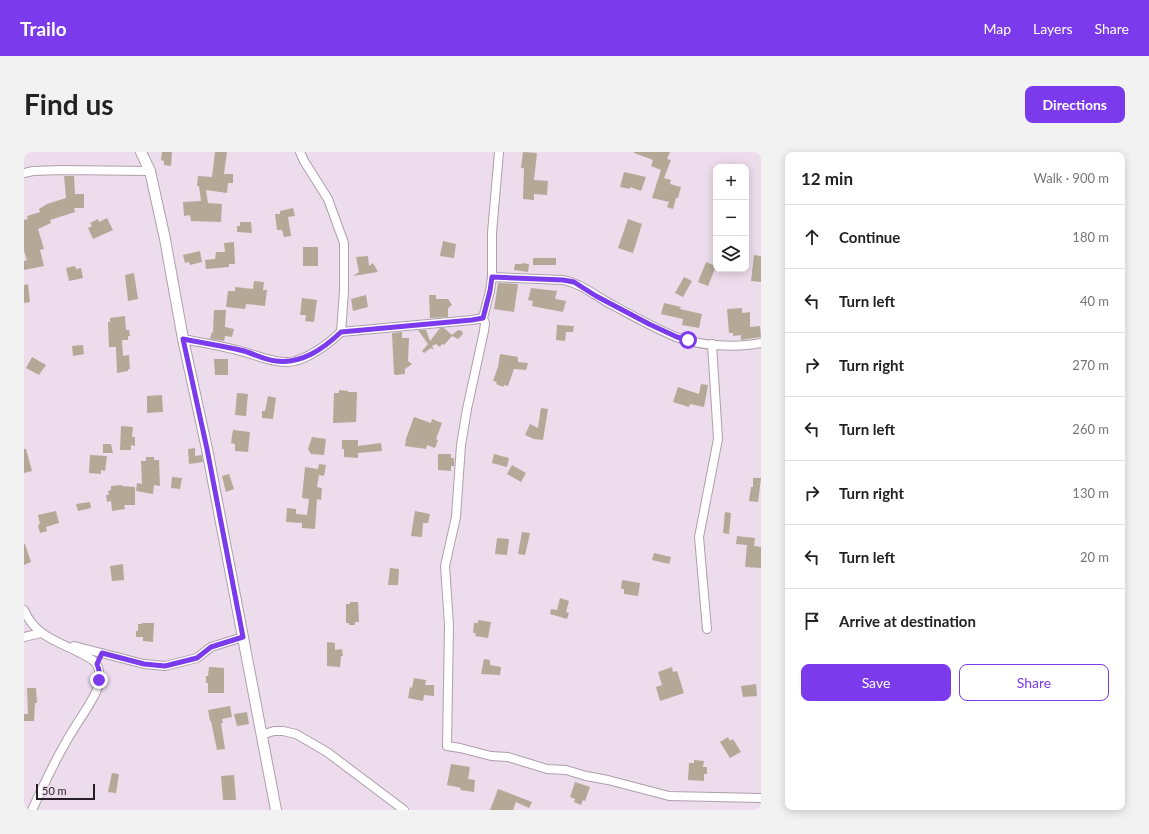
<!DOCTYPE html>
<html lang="en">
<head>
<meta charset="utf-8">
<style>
  body { margin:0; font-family:Lato,sans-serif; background:#f2f2f2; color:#222 }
  .controls { position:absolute; right:12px; top:12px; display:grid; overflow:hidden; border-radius:8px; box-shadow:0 2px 10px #0003 }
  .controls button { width:36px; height:36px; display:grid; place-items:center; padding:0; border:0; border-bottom:1px solid #e0e0e0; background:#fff; color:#222; font:20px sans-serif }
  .scale { position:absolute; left:12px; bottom:10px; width:59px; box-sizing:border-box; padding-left:4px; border:2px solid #262026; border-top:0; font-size:11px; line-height:14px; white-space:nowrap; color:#262026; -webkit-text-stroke:3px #eddceb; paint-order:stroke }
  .stop { position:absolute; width:12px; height:12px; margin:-9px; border:3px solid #7c3aed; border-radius:50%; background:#fff }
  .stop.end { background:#7c3aed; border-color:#fff; box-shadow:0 1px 4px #0008 }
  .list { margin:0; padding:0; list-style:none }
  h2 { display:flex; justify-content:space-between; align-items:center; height:52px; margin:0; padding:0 16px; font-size:17px }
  h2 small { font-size:13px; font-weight:400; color:#767676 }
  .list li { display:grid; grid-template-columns:26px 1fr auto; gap:12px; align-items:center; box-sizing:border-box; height:64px; padding:0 16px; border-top:1px solid #e0e0e0 }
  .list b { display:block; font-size:15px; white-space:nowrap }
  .list em { font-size:13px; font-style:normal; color:#767676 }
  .actions { display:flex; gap:8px; padding:12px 16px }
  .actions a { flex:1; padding:9px 0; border:1px solid #7c3aed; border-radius:8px; text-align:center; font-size:14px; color:#7c3aed }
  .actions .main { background:#7c3aed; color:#fff }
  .icon { flex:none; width:22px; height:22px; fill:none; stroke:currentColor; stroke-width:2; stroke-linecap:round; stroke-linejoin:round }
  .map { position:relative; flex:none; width:737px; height:658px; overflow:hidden; border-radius:8px }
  header { display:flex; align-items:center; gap:24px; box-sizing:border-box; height:56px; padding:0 20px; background:#7c3aed; color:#fff }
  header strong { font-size:19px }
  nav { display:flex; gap:22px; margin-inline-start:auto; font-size:14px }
  .intro { display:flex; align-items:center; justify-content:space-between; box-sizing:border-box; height:96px; padding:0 24px }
  h1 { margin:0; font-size:28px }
  .button { padding:10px 18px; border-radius:8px; background:#7c3aed; color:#fff; font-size:14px; font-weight:700 }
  main { display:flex; gap:24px; padding:0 24px }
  aside { flex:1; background:#fff; border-radius:8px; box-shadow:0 2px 10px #0003 }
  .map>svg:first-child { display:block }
</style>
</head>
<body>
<header>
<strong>Trailo</strong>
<nav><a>Map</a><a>Layers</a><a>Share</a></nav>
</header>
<div class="intro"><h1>Find us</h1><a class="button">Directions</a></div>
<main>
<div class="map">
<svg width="737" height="658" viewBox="0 0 737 658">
  <rect width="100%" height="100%" fill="#eddceb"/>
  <!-- building -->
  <g fill="#b4a897">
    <path d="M138,0H148L147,14L140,13V9L137,8Z"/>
    <path d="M191,0H203L200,22H209V31H204L203,41L182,38L184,51L198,52L197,70L167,69L166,63L160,64L159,50L177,49L175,34H173L174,24L188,25Z"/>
    <path d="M499,0L513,1L510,28L524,29L523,43L510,42V48L499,47L500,16H497Z"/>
    <path d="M610,0H646L643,7L647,8L640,26L647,28L646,32L657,35L654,46H652L649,57L643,55L645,50L628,46L637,18L627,14L629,8L610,1Z"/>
    <path d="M600,20L622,25L617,39L606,35V37L596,35Z"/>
    <path d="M40,24H50L51,42H60V56H50L51,60L26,68L27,71L14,77L20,97L16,98L20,114L0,118V109L3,108L0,99V68L4,67L3,64L16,60L15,57L23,52L42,46Z"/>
    <path d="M269,56L271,64L264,65L267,84L260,85L258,78H253L251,62H256V59Z"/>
    <path d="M83,66L89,78L69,87L64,76L68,74L66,71L74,67L75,70Z"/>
    <path d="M604,67L618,72L609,101L594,96Z"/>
    <path d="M216,70H227L228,81L213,80V74H216Z"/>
    <path d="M419,89L432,92L430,106L416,104Z"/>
    <path d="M210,90L211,112H205V115L182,117L181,108L191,107L192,100H201L200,91Z"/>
    <rect x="279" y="95" width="15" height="19"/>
    <path d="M176,99L178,110L166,113L165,110L161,111L159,103Z"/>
    <path d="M730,103L737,104V130L727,129Z"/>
    <path d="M344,104L345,114L349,111L354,120L329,124L335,120L332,105Z"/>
    <rect x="509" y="106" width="23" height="7"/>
    <path d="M682,110L692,114L684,134L674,130Z"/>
    <path d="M498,111L505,112L504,120L490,118L491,112H498Z"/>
    <path d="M51,114L52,117L57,116L59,126L45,129L42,116Z"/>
    <path d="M110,121L114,147L104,149L101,123Z"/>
    <path d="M660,125L668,129L659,145L651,141Z"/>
    <path d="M230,129L240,130L239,138H243L241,154L222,152L221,157L202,155L204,139H211V135L229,137Z"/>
    <path d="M474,131L494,132L490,160L470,157Z"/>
    <path d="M4,132L6,150L0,151V133Z"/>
    <path d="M507,136L533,139L531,147L542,149L539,160L508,154L509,149L504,148Z"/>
    <path d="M342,143L344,155L329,159L327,147Z"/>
    <path d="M405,143H412V147H424L428,153L424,156V165L406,166Z"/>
    <path d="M278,146L293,148L290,170L281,169L282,163H276Z"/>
    <path d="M640,151L657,155L656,157L678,162L675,176L658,173L659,167L637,162Z"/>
    <path d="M718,156V161L726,160V175L736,174L737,185L717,188V183L709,184V181H705L703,157Z"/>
    <path d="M190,158H202L201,175L210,177L208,185L201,184L200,189L186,187L188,180H189Z"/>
    <path d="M101,164L102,178H105L106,184H104V188H98L99,204L105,203L106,217H104V219L93,221L92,195H85L84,170H86V166Z"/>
    <path d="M533,173L550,174L549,180H542L541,189L532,188Z"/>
    <path d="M416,176H420L428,183L434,178L438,179L439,182L434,187L428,184L420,193L418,192L416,195L412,192L408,194L410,198L407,196L400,201L398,199L404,192L394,178H402L406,189Z"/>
    <path d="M378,180V186H385L384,209L388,212L381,217V222L372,223L370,222L368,181Z"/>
    <path d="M59,193L60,202L49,204L48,194Z"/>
    <path d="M476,202L494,205V210L504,211L502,218L490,217L484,234L480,233L479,235L472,232L473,230L469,229L474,215Z"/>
    <path d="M8,205L22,213L15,223L2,216Z"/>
    <path d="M190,207H204V223H191Z"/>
    <path d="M677,232L684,233L680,255L666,252L665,255L649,250L654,235L675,242Z"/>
    <path d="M315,238L324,239V240H333L332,270L309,271L310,241H315Z"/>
    <path d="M213,241L224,242L222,264L211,263Z"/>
    <path d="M138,243L139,260L123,261V244Z"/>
    <path d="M244,244L252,246L249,267L238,266V259H241Z"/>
    <path d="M517,256L524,257L519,288L510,287L501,283L506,272L514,276Z"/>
    <path d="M390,265L407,271L408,267L418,271L412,287L414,288L411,296L403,293L402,297L381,294L382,287Z"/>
    <path d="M97,274L109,275L108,285H111V294L107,293V298H96Z"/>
    <path d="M209,278L226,280L224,300L211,299V292L207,291Z"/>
    <path d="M288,285L302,287L300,303L287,302L284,297Z"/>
    <path d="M318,288H334V294L357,291L358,299L334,301V306L320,305V297H318Z"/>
    <path d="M79,292H87L89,301H79Z"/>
    <path d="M171,296V304L178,303L179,310L165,312L164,297Z"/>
    <path d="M0,297H2L8,319L0,321Z"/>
    <path d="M414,302H427V306H430V314H427V319L414,318Z"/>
    <path d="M470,302L485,306L483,315L468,311Z"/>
    <path d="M66,303L83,304L81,319L77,318V322L65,321Z"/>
    <path d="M122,305H130V308H135L136,334L130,333L129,342L112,339L113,331L118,332L117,309H122Z"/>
    <path d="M295,312L302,313L300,324L295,323L293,335L298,336L297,348L293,347L291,377L278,376V371L262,370L263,356L272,357V362L283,363L285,347L278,346L281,315L294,317Z"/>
    <path d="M488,313L502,321L497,330L483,322Z"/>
    <path d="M205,322L210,337L202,340L198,324Z"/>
    <path d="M148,325L158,326L156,337L147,336Z"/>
    <path d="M729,326H737L734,350L725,349L727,335H729Z"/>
    <path d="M98,333V334L111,335V353H100L101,357L88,359L87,349L83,350L82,343H85L84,339L87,338V334Z"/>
    <path d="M66,350L67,356L54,359L52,352Z"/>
    <path d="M32,359L35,371L22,375L23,379L16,381L14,373L16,372L14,363Z"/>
    <path d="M391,359L406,362L404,371H399L398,385L387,384Z"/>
    <path d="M701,360L707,361L705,382L699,381Z"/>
    <path d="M498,380L506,381L501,403L494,402Z"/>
    <path d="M713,384L731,386L730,394L737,395V416L721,415L723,393L712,392Z"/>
    <path d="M473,386L485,387L483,403L471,402Z"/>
    <path d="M0,392H1L7,410L0,413Z"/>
    <path d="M630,401L647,405L645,412L628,408Z"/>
    <path d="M99,412L100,428L88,429L86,414Z"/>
    <path d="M366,416L375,417L374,433H364Z"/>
    <path d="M598,428L616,431L614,444L600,442V437H597Z"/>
    <path d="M536,446L545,449L542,460L545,461L543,467L526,462L527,457L533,458Z"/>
    <path d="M326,450H334L335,470H331V473H325V471H322V452H326Z"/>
    <path d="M454,468L467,470L464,486L451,484L452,481H449L450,471H454Z"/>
    <path d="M118,471H130L129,490L119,489V485H112V479H114V472H118Z"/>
    <path d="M303,490L311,491V498L318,497L319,504H317L316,515L303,514Z"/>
    <path d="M460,507L466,508V513L477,515L476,523L457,522Z"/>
    <path d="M185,515L200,516V541H184V531H182V524H184Z"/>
    <path d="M648,515L649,520L653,519L660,541L636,549L632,535L638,533L634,520Z"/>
    <path d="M390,526L402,528L401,533H410V544L400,543L399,549L384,546L386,535L388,536Z"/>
    <path d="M732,532L733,544L719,545L717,534Z"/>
    <path d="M3,536H12L13,551H11L10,569H0V562H4Z"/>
    <path d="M206,554L208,565L198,567L199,571H197L201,597L193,598L187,569H186L184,558Z"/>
    <path d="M223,560L225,572L213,574L210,562Z"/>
    <path d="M704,585L706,589L709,587L717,600L706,606L696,590Z"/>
    <path d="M670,608L680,609L679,615H683V622H680V629L664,628L665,611H670Z"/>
    <path d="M427,612L446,615L444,627L451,628L450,640L436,638L437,636L433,635L423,633Z"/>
    <path d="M88,621L95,622L92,641L84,640Z"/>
    <path d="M210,623L212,648H199L197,624Z"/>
    <path d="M551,630L566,635L561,649L559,648L557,653L550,650L551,647L546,645Z"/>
    <path d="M474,637L508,650L505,656L492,650L489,658H466Z"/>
  </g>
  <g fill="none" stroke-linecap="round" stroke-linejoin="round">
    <defs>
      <g id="minor">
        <path d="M276,0L280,9L304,47L320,91V139L317,180"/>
        <path d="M0,21L9,19L38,18L126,19"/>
        <path d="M468,125V81L475,0"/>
        <path d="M159,187C179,191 200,194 220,200C235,204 254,213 271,209C289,204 304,192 317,180L448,168L459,166"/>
        <path d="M737,191C712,196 675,194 652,185C628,175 605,162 583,150C569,142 556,131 539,128L468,125L466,139L459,166L461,171L460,179L443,257L437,293L432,365L421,414L425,473L423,594L436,596L467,604L484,605L523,617L542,618L562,624L584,628L645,644L737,646"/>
        <path d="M0,458C12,485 32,488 56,501C64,505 74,509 75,519C76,525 75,534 72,540C64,557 51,573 42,590C29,612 19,635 8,658"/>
        <path d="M683,477L675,385L694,287L688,192"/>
        <path d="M0,485L17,481"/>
        <path d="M50,494L120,512L141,514L173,506L187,495L219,485"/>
        <path d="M237,583L250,579H259L272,582L303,600L380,658"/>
      </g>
      <path id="tertiary" d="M117,0L126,19L141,87L159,187L183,297L252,658"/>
    </defs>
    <!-- minor casing -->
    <use href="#minor" stroke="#af9fad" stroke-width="10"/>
    <!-- tertiary casing -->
    <use href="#tertiary" stroke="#af9fad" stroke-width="12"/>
    <!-- minor -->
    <use href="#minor" stroke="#fff" stroke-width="8"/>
    <!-- tertiary -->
    <use href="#tertiary" stroke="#fff" stroke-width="10"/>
  </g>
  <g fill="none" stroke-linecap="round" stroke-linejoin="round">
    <!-- route -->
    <path stroke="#7c3aed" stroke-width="5" d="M75,528V518L73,512L78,501L120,512L141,514L173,506L187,495L219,485L183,297L159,187C179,191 200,194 220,199C230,202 241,208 252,209C278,212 299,197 317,180L448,168L459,166L466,139L468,125L539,128L550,130L572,144L625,172L653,185L664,188"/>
  </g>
</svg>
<div class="controls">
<button>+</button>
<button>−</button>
<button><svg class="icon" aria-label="layers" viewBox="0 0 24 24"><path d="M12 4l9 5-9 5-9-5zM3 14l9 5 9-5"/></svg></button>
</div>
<div class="scale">50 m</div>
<div class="stop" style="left:664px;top:188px"></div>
<div class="stop end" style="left:75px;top:528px"></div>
</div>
<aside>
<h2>12 min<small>Walk · 900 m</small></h2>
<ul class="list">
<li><svg class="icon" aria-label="ahead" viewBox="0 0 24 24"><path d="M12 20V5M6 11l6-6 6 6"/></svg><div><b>Continue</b></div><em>180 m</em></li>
<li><svg class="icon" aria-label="left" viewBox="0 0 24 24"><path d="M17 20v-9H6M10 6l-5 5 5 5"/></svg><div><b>Turn left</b></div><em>40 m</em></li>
<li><svg class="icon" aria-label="right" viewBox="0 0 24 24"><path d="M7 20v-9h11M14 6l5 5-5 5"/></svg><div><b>Turn right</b></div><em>270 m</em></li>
<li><svg class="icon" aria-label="left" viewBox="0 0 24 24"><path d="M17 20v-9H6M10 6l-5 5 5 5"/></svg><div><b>Turn left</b></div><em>260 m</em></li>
<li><svg class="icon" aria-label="right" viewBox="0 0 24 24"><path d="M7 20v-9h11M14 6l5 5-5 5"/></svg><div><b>Turn right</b></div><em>130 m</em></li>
<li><svg class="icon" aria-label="left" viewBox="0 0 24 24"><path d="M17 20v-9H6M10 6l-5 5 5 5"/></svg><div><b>Turn left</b></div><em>20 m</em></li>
<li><svg class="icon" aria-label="arrive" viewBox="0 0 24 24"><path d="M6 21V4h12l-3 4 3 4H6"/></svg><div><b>Arrive at destination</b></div></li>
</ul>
<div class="actions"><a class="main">Save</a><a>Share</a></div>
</aside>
</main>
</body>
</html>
